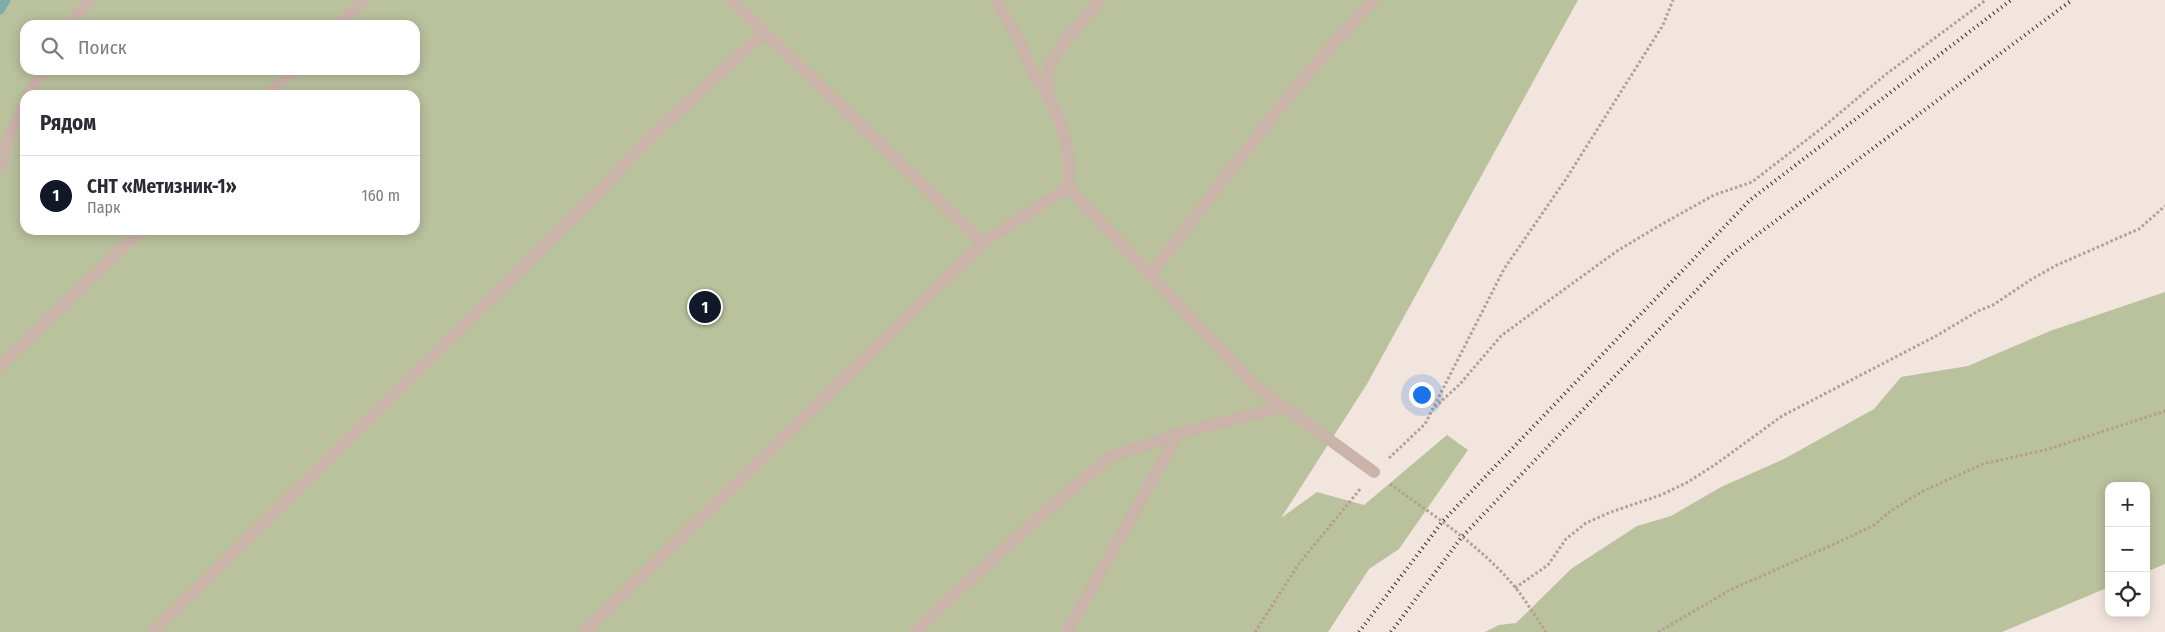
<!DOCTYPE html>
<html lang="ru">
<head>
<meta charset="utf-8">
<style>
  body { margin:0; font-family:"Fira Sans Condensed",sans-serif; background:#f7f7f7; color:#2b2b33 }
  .controls { position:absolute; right:15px; bottom:15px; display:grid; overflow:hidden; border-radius:10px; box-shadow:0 2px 12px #0003 }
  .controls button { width:45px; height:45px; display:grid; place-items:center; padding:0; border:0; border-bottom:1px solid #e1e1e2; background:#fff; color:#2b2b33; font:25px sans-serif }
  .you { position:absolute; left:1421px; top:394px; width:18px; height:18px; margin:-12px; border:4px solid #fff; border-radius:50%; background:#1a73e8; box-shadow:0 0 0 8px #1a73e833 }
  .badge { display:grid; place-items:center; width:32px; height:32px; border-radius:50%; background:#111827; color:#fff; font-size:16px; font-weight:700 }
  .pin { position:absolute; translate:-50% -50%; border:2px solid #fff; box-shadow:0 1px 5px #0006 }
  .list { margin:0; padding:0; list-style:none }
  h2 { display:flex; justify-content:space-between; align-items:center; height:65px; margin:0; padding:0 20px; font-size:21px }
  h2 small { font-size:16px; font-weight:400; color:#7c7c81 }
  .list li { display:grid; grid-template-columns:32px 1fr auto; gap:15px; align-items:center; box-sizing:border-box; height:80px; padding:0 20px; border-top:1px solid #e1e1e2 }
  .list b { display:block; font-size:19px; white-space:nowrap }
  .list p { margin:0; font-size:16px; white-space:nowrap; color:#7c7c81 }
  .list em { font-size:16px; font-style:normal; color:#7c7c81 }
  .icon { flex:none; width:28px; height:28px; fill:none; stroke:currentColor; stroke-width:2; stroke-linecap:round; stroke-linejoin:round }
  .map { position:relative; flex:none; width:2165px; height:632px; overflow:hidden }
  .search { position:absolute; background:#fff; box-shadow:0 2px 12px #0003; left:20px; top:20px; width:400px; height:55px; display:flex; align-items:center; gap:12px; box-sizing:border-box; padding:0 18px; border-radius:15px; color:#7c7c81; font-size:19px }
  .panel { position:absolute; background:#fff; box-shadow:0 2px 12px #0003; left:20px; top:90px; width:400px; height:145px; border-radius:15px }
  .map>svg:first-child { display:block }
</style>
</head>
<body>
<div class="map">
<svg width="2165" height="632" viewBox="0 0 2165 632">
  <rect width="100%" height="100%" fill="#f2e5dd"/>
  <!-- green -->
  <g fill="#bac19d" fill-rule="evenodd">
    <path d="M0,0H1578L1367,384L1281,518L1317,492L1364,505L1447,435L1468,450L1399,549L1369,569L1328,632H0ZM25,25H415V70H25ZM25,95H415V230H25Z"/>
    <path d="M2165,292V564L2146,572V486H2109V587L2002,632H1485L1499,625L1516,623L1571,569L1637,526L1671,516L1721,487L1784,459L1874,409L1901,377L1968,366L2050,331Z"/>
  </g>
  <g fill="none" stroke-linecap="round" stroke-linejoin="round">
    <!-- stream -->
    <path stroke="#7caea9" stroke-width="9" d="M0,10L6,0"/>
    <!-- path -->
    <g stroke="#b69d93" stroke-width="3" stroke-dasharray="2.5 2.5" stroke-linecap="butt">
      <path d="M1435,407L1460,384L1501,336L1551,299L1617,251L1657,227L1714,195L1752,182L1822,128L1885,75L1986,0"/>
      <path d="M1389,458L1425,424L1504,269L1566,179L1663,25L1673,0"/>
      <path d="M1390,484C1433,515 1481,546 1515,587C1526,601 1536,617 1546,632"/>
      <path d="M1515,588L1548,565L1566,539L1586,523L1611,512L1661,495L1688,482L1716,464L1782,416L1936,336L1978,311L1993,305L2032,279L2057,265L2139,229L2165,206"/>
      <path d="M1255,632L1298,565L1361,488"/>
      <path d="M1658,632L1732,589L1852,536L1874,525L1892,510L1923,491L1983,464L2049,449L2165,411"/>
    </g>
    <!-- service -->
    <g stroke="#cab3a9" stroke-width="12">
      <path d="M731,0L983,243"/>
      <path d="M996,0L1018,38L1032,71L1048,95L1062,126L1069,159L1068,187"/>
      <path d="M70,25L89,0"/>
      <path d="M339,25L364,0"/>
      <path d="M29,95L42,70"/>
      <path d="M268,95L293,70"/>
      <path d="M1048,95L1049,66L1066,39L1101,0"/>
      <path d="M0,168L8,139L25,104"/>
      <path d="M1150,275C1223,182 1292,85 1374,0"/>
      <path d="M0,366L141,230"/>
      <path d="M153,632L604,187L647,140L765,32"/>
      <path d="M584,632L983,243L1068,187L1254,385L1374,472"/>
      <path d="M915,632L948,600L1047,510L1110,457L1178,434L1283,406"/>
      <path d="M1067,632L1178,434"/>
    </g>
    <!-- rail -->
    <g stroke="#372b28" stroke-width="4" stroke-dasharray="1 4" stroke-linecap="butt">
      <path d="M1359,632L1442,522L1750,200L2011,0"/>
      <path d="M1391,632L1461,538L1730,255L2072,0"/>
    </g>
  </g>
</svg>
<div class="controls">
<button>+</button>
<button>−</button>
<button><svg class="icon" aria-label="locate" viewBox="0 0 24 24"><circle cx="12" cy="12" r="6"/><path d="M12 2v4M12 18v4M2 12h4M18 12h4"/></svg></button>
</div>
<div class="you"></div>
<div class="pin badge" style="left:705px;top:307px">1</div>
<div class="search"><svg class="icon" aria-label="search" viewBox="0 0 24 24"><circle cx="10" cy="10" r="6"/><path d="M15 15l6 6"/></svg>Поиск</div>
<section class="panel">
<h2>Рядом<small></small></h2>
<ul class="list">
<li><span class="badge">1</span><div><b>СНТ «Метизник-1»</b><p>Парк</p></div><em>160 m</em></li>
</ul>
</section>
</div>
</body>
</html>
